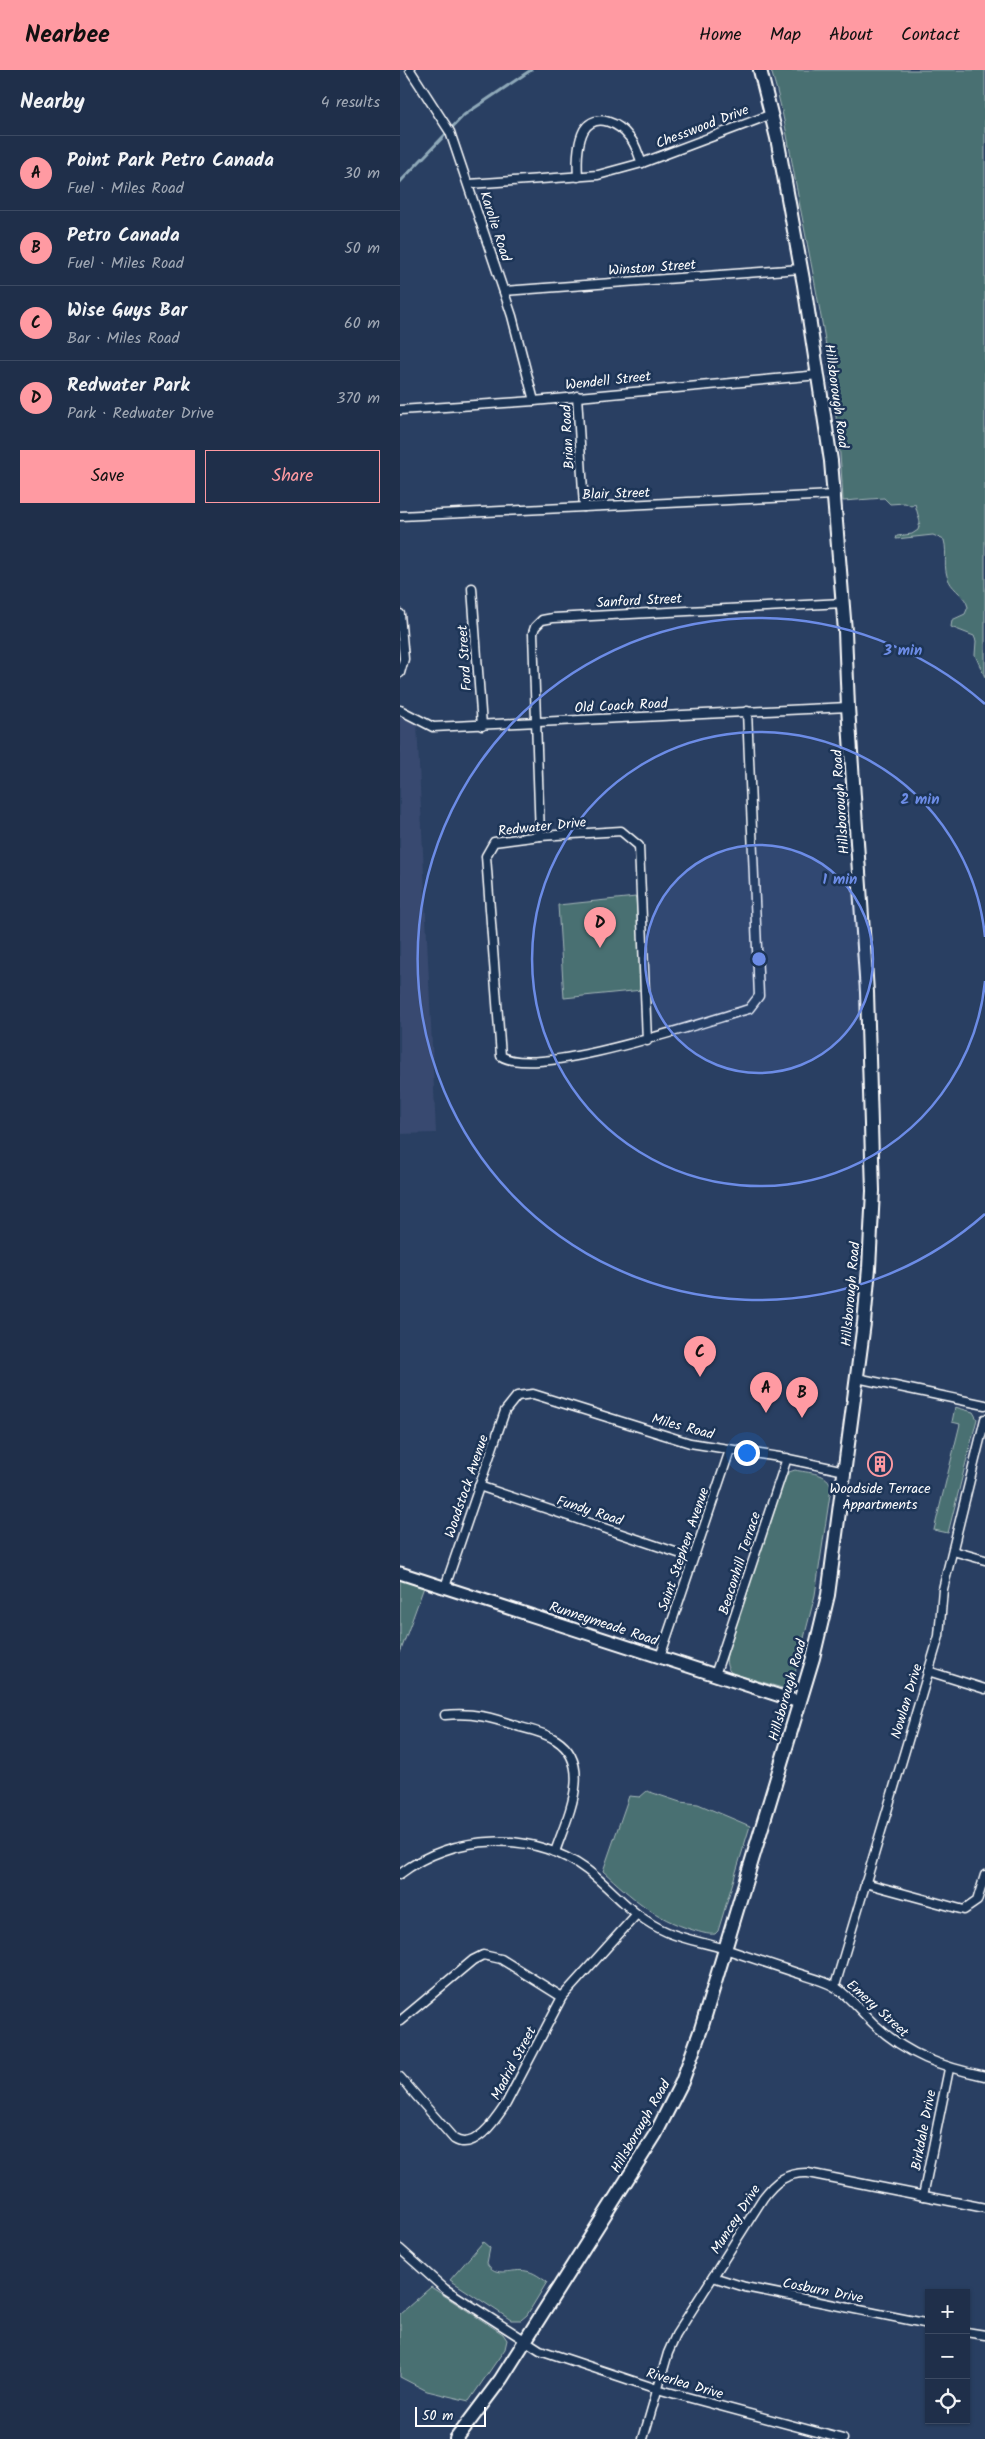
<!DOCTYPE html>
<html lang="en">
<head>
<meta charset="utf-8">
<style>
  body { margin:0; font-family:Kalam,sans-serif; background:#2c3b54; color:#f1f3f6 }
  .controls { position:absolute; right:15px; bottom:15px; display:grid; overflow:hidden; border-radius:0px; box-shadow:0 1px 4px #0004 }
  .controls button { width:45px; height:45px; display:grid; place-items:center; padding:0; border:0; border-bottom:1px solid #3c4a62; background:#1f2f4a; color:#f1f3f6; font:25px sans-serif }
  .scale { position:absolute; left:15px; bottom:12px; width:71px; box-sizing:border-box; padding-left:5px; border:2px solid #fff; border-top:0; font-size:14px; line-height:18px; white-space:nowrap; color:#fff; -webkit-text-stroke:4px #1d3557; paint-order:stroke }
  .you { position:absolute; left:346px; top:1382px; width:18px; height:18px; margin:-12px; border:4px solid #fff; border-radius:50%; background:#1a73e8; box-shadow:0 0 0 8px #1a73e833 }
  .badge { display:grid; place-items:center; width:32px; height:32px; border-radius:50%; background:#ff9aa2; color:#111; font-size:16px; font-weight:700 }
  .pin { position:absolute; translate:-50% -41px; filter:drop-shadow(0 1px 2px #0008) }
  .pin::after { content:''; position:absolute; top:26px; width:18px; height:15px; background:inherit; clip-path:polygon(0 0,100% 0,50% 100%) }
  .list { margin:0; padding:0; list-style:none }
  h2 { display:flex; justify-content:space-between; align-items:center; height:65px; margin:0; padding:0 20px; font-size:21px }
  h2 small { font-size:16px; font-weight:400; color:#a1a9b5 }
  .list li { display:grid; grid-template-columns:32px 1fr auto; gap:15px; align-items:center; box-sizing:border-box; height:75px; padding:0 20px; border-top:1px solid #3c4a62 }
  .list b { display:block; font-size:19px; white-space:nowrap }
  .list p { margin:0; font-size:16px; white-space:nowrap; color:#a1a9b5 }
  .list em { font-size:16px; font-style:normal; color:#a1a9b5 }
  .actions { display:flex; gap:10px; padding:15px 20px }
  .actions a { flex:1; padding:11px 0; border:1px solid #ff9aa2; border-radius:0px; text-align:center; font-size:18px; color:#ff9aa2 }
  .actions .main { background:#ff9aa2; color:#111 }
  .icon { flex:none; width:28px; height:28px; fill:none; stroke:currentColor; stroke-width:2; stroke-linecap:round; stroke-linejoin:round }
  .map { position:relative; flex:none; width:585px; height:2369px; overflow:hidden }
  header { display:flex; align-items:center; gap:30px; box-sizing:border-box; height:70px; padding:0 25px; background:#ff9aa2; color:#111 }
  header strong { font-size:24px }
  nav { display:flex; gap:28px; margin-inline-start:auto; font-size:18px }
  main { display:flex }
  aside { flex:1; background:#1f2f4a }
  .map>svg:first-child { display:block }
</style>
</head>
<body>
<header>
<strong>Nearbee</strong>
<nav><a>Home</a><a>Map</a><a>About</a><a>Contact</a></nav>
</header>
<main>
<aside>
<h2>Nearby<small>4 results</small></h2>
<ul class="list">
<li><span class="badge">A</span><div><b>Point Park Petro Canada</b><p>Fuel · Miles Road</p></div><em>30 m</em></li>
<li><span class="badge">B</span><div><b>Petro Canada</b><p>Fuel · Miles Road</p></div><em>50 m</em></li>
<li><span class="badge">C</span><div><b>Wise Guys Bar</b><p>Bar · Miles Road</p></div><em>60 m</em></li>
<li><span class="badge">D</span><div><b>Redwater Park</b><p>Park · Redwater Drive</p></div><em>370 m</em></li>
</ul>
<div class="actions"><a class="main">Save</a><a>Share</a></div>
</aside>
<div class="map">
<svg width="585" height="2369" viewBox="0 0 585 2369">
  <rect width="100%" height="100%" fill="#293f62"/>
  <filter id="ink" filterUnits="userSpaceOnUse"><feTurbulence type="fractalNoise" baseFrequency=".02" numOctaves="2"/><feDisplacementMap in="SourceGraphic" scale="10" xChannelSelector="R" yChannelSelector="G"/><feConvolveMatrix kernelMatrix="1 2 1 2 8 2 1 2 1" color-interpolation-filters="sRGB"/></filter>
  <g filter="url(#ink)">
    <!-- built -->
    <path fill="#384a6f" d="M0,640L17,652L36,1063L0,1064Z"/>
    <!-- green -->
    <g fill="#4a6f72" stroke="#a4b7b8">
      <path d="M371,0H585V607L575,585L576,571L574,566L551,557L552,550L565,544L568,537C565,525 554,521 549,511C542,497 548,484 544,470L533,465L496,469L497,466L512,464L518,460L520,452L515,434L511,436L505,433L490,434L484,428L443,431C439,337 422,249 404,157C393,104 387,51 371,0Z"/>
      <path d="M236,827L242,920L164,928L158,835Z"/>
      <path d="M555,1337L573,1342L577,1349L548,1463L534,1460L560,1354L552,1352Z"/>
      <path d="M395,1400C407,1403 430,1402 431,1418L415,1525L393,1611L390,1616L382,1618L332,1603C322,1595 328,1582 330,1570L383,1410L389,1402Z"/>
      <path d="M0,1510L24,1517L0,1583Z"/>
      <path d="M247,1721L280,1732L298,1734L350,1756L318,1861L315,1864C308,1865 300,1862 293,1860C255,1849 231,1827 203,1801L229,1726L240,1727Z"/>
      <path d="M83,2172L90,2178L87,2193C95,2209 113,2198 126,2201C134,2202 141,2208 147,2212L127,2245L121,2250H111L50,2210Z"/>
      <path d="M31,2217L103,2264L107,2270L105,2279L69,2331L27,2321L0,2307V2244Z"/>
    </g>
    <g fill="none" stroke-linecap="round" stroke-linejoin="round">
      <!-- stream -->
      <path stroke="#8fa9b9" stroke-width="3" d="M0,112L64,45L131,0"/>
      <defs>
        <g id="street">
          <path d="M10,0L50,62L112,246L134,331"/>
          <path d="M178,107C177,92 177,73 184,60C196,41 220,54 230,68C236,74 238,85 242,93"/>
          <path d="M69,114L198,105L242,93L372,44"/>
          <path d="M104,221L401,199"/>
          <path d="M177,326L184,437"/>
          <path d="M0,340L134,331L419,305"/>
          <path d="M0,446L433,425"/>
          <path d="M72,518L82,656"/>
          <path d="M0,544L4,589L0,603"/>
          <path d="M0,640L33,657L448,637"/>
          <path d="M140,766L133,563L135,557L142,550L153,548L443,533"/>
          <path d="M247,971L239,776L221,761L140,766L94,772L86,786L101,986C137,1009 303,952 349,939L359,926L347,641"/>
          <path d="M457,1308L585,1335"/>
          <path d="M79,1416L293,1488"/>
          <path d="M553,1481L585,1490"/>
          <path d="M45,1517L105,1341L117,1326L133,1324L290,1373L379,1387L445,1401"/>
          <path d="M260,1587L330,1380"/>
          <path d="M528,1601L585,1619"/>
          <path d="M315,1605L387,1388"/>
          <path d="M45,1645C74,1642 93,1648 120,1657C132,1660 145,1663 156,1670C195,1695 166,1749 155,1782"/>
          <path d="M0,1804C53,1763 133,1760 187,1800C216,1822 232,1847 267,1862C286,1870 306,1873 325,1879C349,1887 373,1895 397,1903C409,1907 422,1910 433,1916C446,1922 463,1944 474,1954C507,1985 542,1997 585,2006"/>
          <path d="M465,1813L564,1840L577,1831L585,1805"/>
          <path d="M435,1916L539,1566L543,1519L585,1349"/>
          <path d="M0,1951L73,1890L83,1885L101,1889L162,1927"/>
          <path d="M0,2007L54,2069C75,2082 96,2049 106,2034L162,1927L236,1845"/>
          <path d="M523,2126L549,1999"/>
          <path d="M0,2179L45,2219L140,2280L257,2319L443,2369"/>
          <path d="M313,2207L345,2217L529,2254"/>
          <path d="M566,2262L585,2265"/>
          <path d="M243,2369L268,2283L276,2265L363,2128C375,2112 387,2102 408,2103L585,2138"/>
        </g>
        <path id="secondary" d="M0,1503L399,1632"/>
        <path id="primary" d="M56,2369L101,2309L255,2065L282,2012L301,1959L413,1588L428,1525L464,1253L469,1198L473,1121L467,922L448,637L445,561L431,391L404,215L377,68L360,0"/>
      </defs>
      <!-- street casing -->
      <use href="#street" stroke="#fff" stroke-width="11"/>
      <!-- secondary casing -->
      <use href="#secondary" stroke="#fff" stroke-width="15"/>
      <!-- primary casing -->
      <use href="#primary" stroke="#fff" stroke-width="16"/>
      <!-- street -->
      <use href="#street" stroke="#1d3557" stroke-width="8"/>
      <!-- secondary -->
      <use href="#secondary" stroke="#1d3557" stroke-width="11"/>
      <!-- primary -->
      <use href="#primary" stroke="#1d3557" stroke-width="12"/>
    </g>
  </g>
  <!-- distance rings -->
  <circle cx="359" cy="889" r="114" fill="#6c8ce6" fill-opacity=".12"/>
  <g fill="none" stroke="#6c8ce6" stroke-width="2.5">
    <circle cx="359" cy="889" r="114"/>
    <path d="M585 911A227 227 0 1 1 585 867"/>
    <path d="M585 1144A341 341 0 1 1 585 634"/>
  </g>
  <!-- icons -->
  <defs>
    <symbol id="building-ring" viewBox="-11 -11 22 22"><circle r="9.5" fill="#1d3557" stroke="#ff9aa2" stroke-width="1.5"/><path d="M-4-6H4V6H1V3H-1V6H-4ZM-2.5-4.3h1.7v1.8h-1.7ZM.8-4.3h1.7v1.8H.8ZM-2.5-1h1.7V.8h-1.7ZM.8-1h1.7V.8H.8Z" fill="#ff9aa2"/></symbol>
  </defs>
  <g fill-rule="evenodd">
    <use href="#building-ring" x="466" y="1380" width="28" height="28"/>
  </g>
  <g text-anchor="middle" stroke-width="5" stroke-linejoin="round" paint-order="stroke">
    <!-- street labels -->
    <g font-size="14" fill="#fff" stroke="#1d3557">
      <text transform="translate(302 56) rotate(-21)" y="5">Chesswood Drive</text>
      <text transform="translate(96 156) rotate(72)" y="5">Karolie Road</text>
      <text transform="translate(252 197) rotate(-4)" y="5">Winston Street</text>
      <text transform="translate(208 310) rotate(-6)" y="5">Wendell Street</text>
      <text transform="translate(437 326) rotate(82)" y="5">Hillsborough Road</text>
      <text transform="translate(167 367) rotate(-93)" y="5">Brian Road</text>
      <text transform="translate(216 423) rotate(-2)" y="5">Blair Street</text>
      <text transform="translate(239 530) rotate(-3)" y="5">Sanford Street</text>
      <text transform="translate(64 588) rotate(-94)" y="5">Ford Street</text>
      <text transform="translate(221 635) rotate(-3)" y="5">Old Coach Road</text>
      <text transform="translate(440 732) rotate(-94)" y="5">Hillsborough Road</text>
      <text transform="translate(142 756) rotate(-6)" y="5">Redwater Drive</text>
      <text transform="translate(450 1224) rotate(-85)" y="5">Hillsborough Road</text>
      <text transform="translate(283 1356) rotate(15)" y="5">Miles Road</text>
      <text transform="translate(66 1416) rotate(-71)" y="5">Woodstock Avenue</text>
      <text transform="translate(190 1440) rotate(18)" y="5">Fundy Road</text>
      <text transform="translate(283 1479) rotate(-71)" y="5">Saint Stephen Avenue</text>
      <text transform="translate(339 1493) rotate(-72)" y="5">Beaconhill Terrace</text>
      <text transform="translate(204 1553) rotate(18)" y="5">Runneymeade Road</text>
      <text transform="translate(387 1620) rotate(-74)" y="5">Hillsborough Road</text>
      <text transform="translate(506 1631) rotate(-73)" y="5">Nowlan Drive</text>
      <text transform="translate(478 1938) rotate(42)" y="5">Emery Street</text>
      <text transform="translate(113 1993) rotate(-62)" y="5">Madrid Street</text>
      <text transform="translate(240 2056) rotate(-60)" y="5">Hillsborough Road</text>
      <text transform="translate(523 2060) rotate(-79)" y="5">Birkdale Drive</text>
      <text transform="translate(335 2149) rotate(-57)" y="5">Muncey Drive</text>
      <text transform="translate(423 2220) rotate(11)" y="5">Cosburn Drive</text>
      <text transform="translate(285 2313) rotate(16)" y="5">Riverlea Drive</text>
    </g>
    <!-- poi labels -->
    <g font-size="14" fill="#fff" stroke="#1d3557">
      <text x="480" y="1423">Woodside Terrace<tspan x="480" dy="16">Appartments</tspan></text>
    </g>
  </g>
  <circle cx="359" cy="889" r="8" fill="#6c8ce6" stroke="#1d3557" stroke-width="2.5"/>
  <g font-size="15" text-anchor="middle" font-weight="bold" fill="#6c8ce6" stroke="#1d3557" stroke-width="5" stroke-linejoin="round" paint-order="stroke">
    <text x="503" y="585">3 min</text>
    <text x="520" y="734">2 min</text>
    <text x="440" y="814">1 min</text>
  </g>
</svg>
<div class="controls">
<button>+</button>
<button>−</button>
<button><svg class="icon" aria-label="locate" viewBox="0 0 24 24"><circle cx="12" cy="12" r="6"/><path d="M12 2v4M12 18v4M2 12h4M18 12h4"/></svg></button>
</div>
<div class="scale">50 m</div>
<div class="you"></div>
<div class="pin badge" style="left:366px;top:1343px">A</div>
<div class="pin badge" style="left:402px;top:1348px">B</div>
<div class="pin badge" style="left:300px;top:1307px">C</div>
<div class="pin badge" style="left:200px;top:878px">D</div>
</div>
</main>
</body>
</html>
